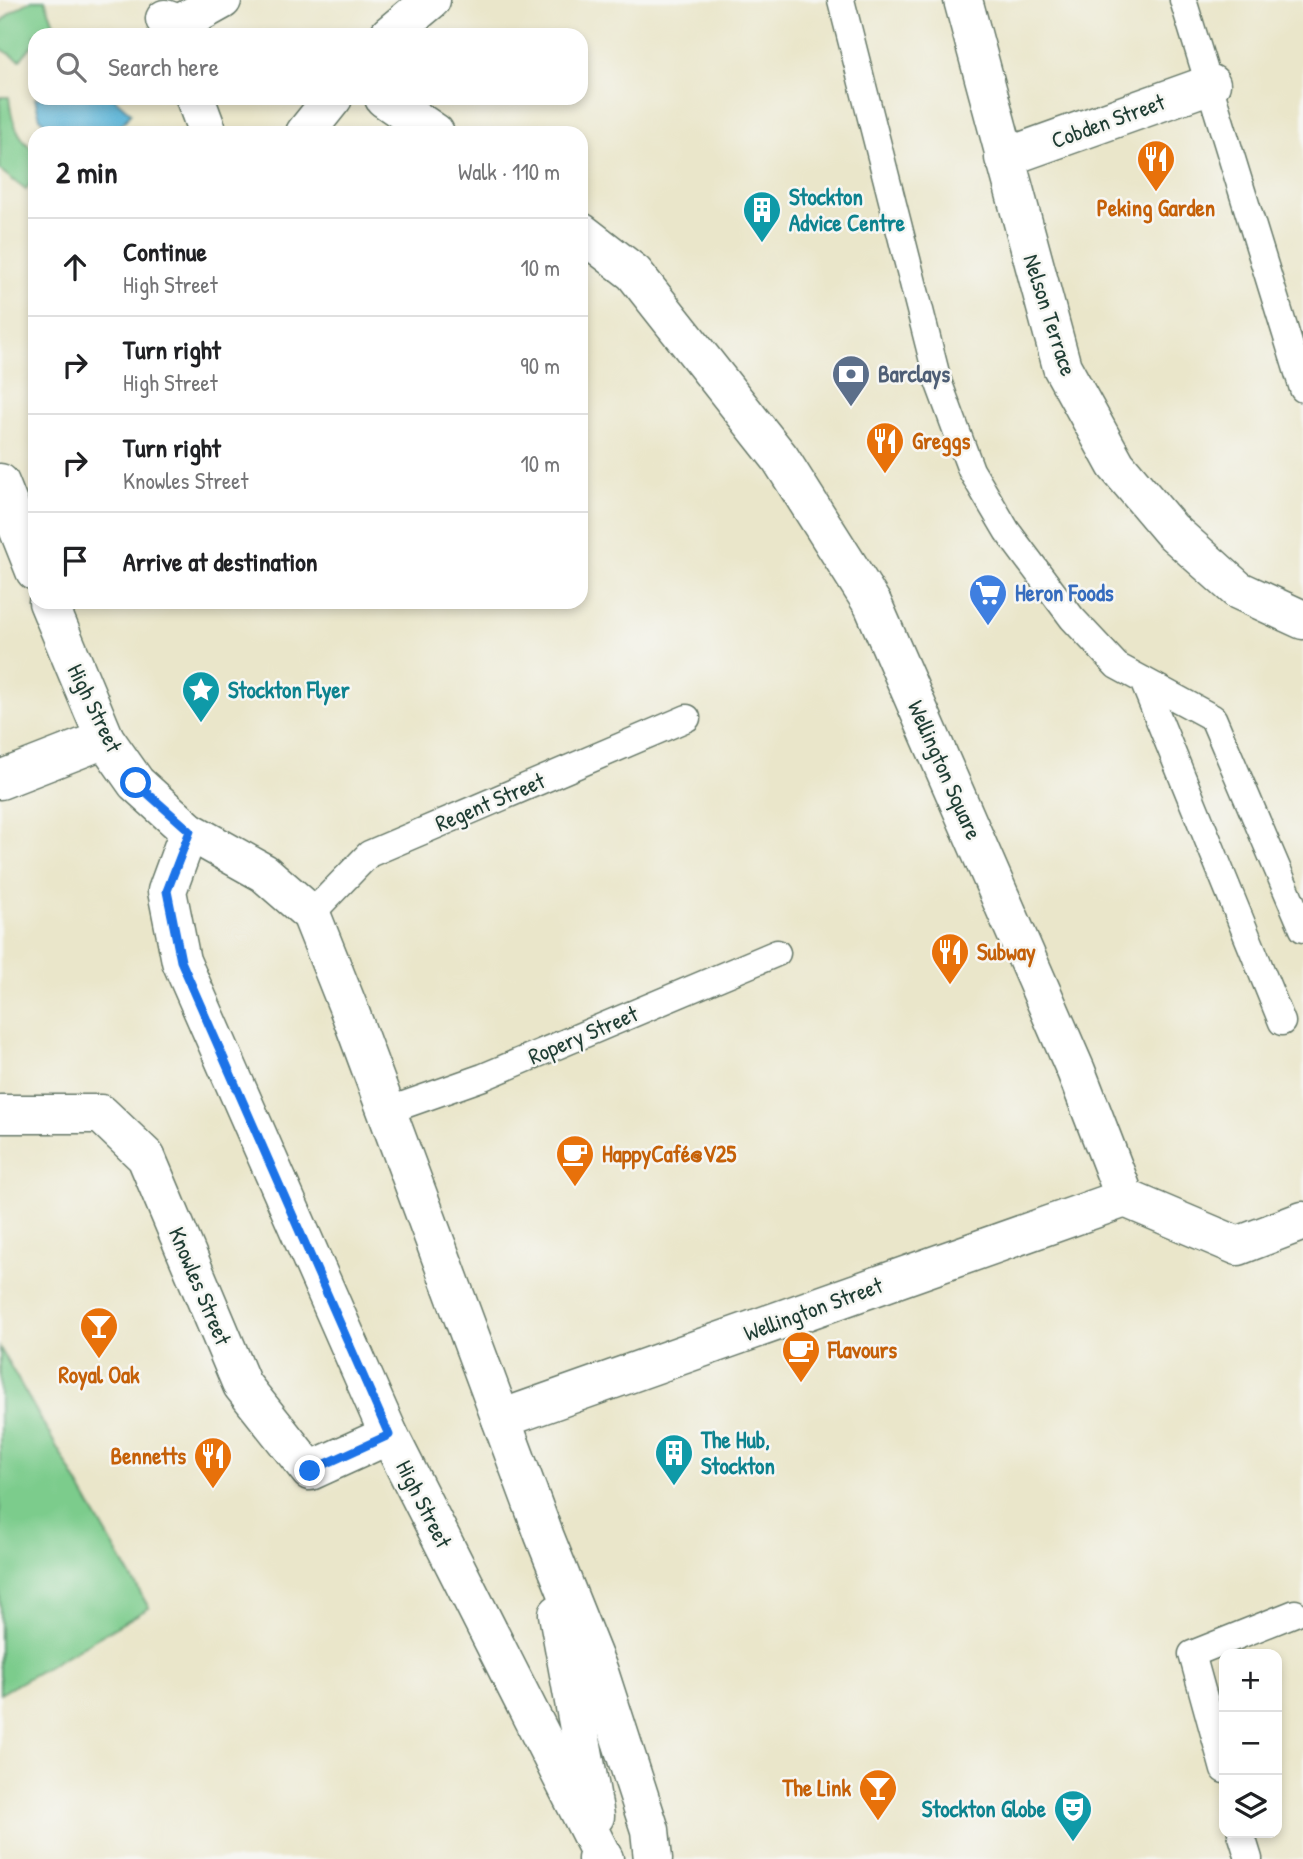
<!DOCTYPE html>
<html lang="en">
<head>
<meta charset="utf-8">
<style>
  body { margin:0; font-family:"Patrick Hand",sans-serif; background:#f6f6f6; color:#202124 }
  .controls { position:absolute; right:21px; bottom:21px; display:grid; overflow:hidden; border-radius:14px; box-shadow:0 4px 10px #0003 }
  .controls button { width:63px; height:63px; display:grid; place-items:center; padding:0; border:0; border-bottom:2px solid #e0e0e0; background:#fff; color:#202124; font:35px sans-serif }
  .stop { position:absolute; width:21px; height:21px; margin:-16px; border:5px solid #1a73e8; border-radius:50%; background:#fff }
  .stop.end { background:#1a73e8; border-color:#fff; box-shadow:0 2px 7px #0008 }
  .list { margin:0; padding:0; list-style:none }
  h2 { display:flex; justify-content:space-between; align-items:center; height:91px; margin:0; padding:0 28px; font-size:30px }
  h2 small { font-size:23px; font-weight:400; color:#757577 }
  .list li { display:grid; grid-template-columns:46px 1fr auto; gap:21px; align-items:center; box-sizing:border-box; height:98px; padding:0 28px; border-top:2px solid #e0e0e0 }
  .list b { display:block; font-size:26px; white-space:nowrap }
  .list p { margin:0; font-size:23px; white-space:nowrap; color:#757577 }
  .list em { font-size:23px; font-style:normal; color:#757577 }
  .icon { flex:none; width:38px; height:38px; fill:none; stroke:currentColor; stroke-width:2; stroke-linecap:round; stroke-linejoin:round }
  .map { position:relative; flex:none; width:1303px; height:1859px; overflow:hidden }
  .search { position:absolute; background:#fff; box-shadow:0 4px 10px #0003; left:28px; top:28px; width:560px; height:77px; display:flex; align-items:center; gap:18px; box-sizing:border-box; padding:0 24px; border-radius:21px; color:#757577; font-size:26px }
  .panel { position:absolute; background:#fff; box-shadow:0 4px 10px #0003; left:28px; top:126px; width:560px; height:483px; border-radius:21px }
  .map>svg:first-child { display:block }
</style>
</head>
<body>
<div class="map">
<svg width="1303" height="1859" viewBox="0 0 1303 1859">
  <rect width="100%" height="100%" fill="#f6f6f2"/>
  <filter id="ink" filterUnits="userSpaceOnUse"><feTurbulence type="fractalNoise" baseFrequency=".0143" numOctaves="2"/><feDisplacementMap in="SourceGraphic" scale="14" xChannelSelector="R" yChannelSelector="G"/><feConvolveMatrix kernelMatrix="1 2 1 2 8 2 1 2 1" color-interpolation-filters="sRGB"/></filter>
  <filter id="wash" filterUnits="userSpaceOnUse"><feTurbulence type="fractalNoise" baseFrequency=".00686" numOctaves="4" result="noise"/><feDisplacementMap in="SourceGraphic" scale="28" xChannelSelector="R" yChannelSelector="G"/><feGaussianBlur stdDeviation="1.57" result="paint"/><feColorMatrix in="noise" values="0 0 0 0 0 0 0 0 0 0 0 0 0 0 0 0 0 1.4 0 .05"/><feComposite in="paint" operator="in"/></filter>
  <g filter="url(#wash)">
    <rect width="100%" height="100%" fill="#eae6ca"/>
    <!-- green -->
    <g fill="#7ccc8c" stroke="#4e8460" stroke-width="2">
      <path d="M32,0H45L56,29L44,35H35V42L20,60L0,48V24L9,14Z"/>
      <path d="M0,97H9C11,120 17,137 35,152V175L26,190L0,170Z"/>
      <path d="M0,1348L149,1608L0,1694Z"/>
    </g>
    <!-- water -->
    <path fill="#59b2d6" stroke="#3c7885" stroke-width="2" d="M35,98H114L131,113L115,133H53L40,118Z"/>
  </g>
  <g filter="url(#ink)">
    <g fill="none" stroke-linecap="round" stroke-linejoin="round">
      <defs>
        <g id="service">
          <path d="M841,0L938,381L971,470L1007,531L1072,618L1117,666L1213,718L1303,929"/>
          <path d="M1183,0L1303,389"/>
          <path d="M1144,683L1282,1022"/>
          <path d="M311,914L369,854L687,718"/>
          <path d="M387,1111L483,1077L777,953"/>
          <path d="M1224,1770L1192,1654L1295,1613"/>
          <path d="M1241,1833L1249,1859"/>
        </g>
        <g id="pedestrian">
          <path d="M165,19L179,24L222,0"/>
          <path d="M389,35L431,0"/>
          <path d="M195,98L208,133"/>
          <path d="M384,98L435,133"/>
          <path d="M305,133L333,98"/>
          <path d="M581,232L634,273L780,458L873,605L1076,1071L1125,1198L1238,1246L1303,1221"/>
          <path d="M0,780L105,739"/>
          <path d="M501,1419L1125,1198"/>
        </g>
        <g id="minor">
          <path d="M1004,158L1211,84"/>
          <path d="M0,483L35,571"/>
          <path d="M48,602L105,739L136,783L189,831L264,873L311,914L348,1007L544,1535L599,1672L650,1830L653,1859"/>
          <path d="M189,831L167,891L181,961L389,1435L602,1856"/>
          <path d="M0,1114H101L146,1157L242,1385L310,1471L389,1435"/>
          <path d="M558,1614L595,1816"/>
        </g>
        <path id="tertiary" d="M597,1859L602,1856L604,1859"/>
        <path id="primary" d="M963,0L1062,367L1116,465L1171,530L1238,590L1303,620"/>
      </defs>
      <!-- service casing -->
      <use href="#service" stroke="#667868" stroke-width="29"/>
      <!-- pedestrian casing -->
      <use href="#pedestrian" stroke="#667868" stroke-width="41"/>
      <!-- minor casing -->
      <use href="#minor" stroke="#667868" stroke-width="41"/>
      <!-- tertiary casing -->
      <use href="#tertiary" stroke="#667868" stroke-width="41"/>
      <!-- primary casing -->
      <use href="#primary" stroke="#667868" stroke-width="41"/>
      <!-- service -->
      <use href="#service" stroke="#fff" stroke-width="26"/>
      <!-- pedestrian -->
      <use href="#pedestrian" stroke="#fff" stroke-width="38"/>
      <!-- minor -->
      <use href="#minor" stroke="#fff" stroke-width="38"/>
      <!-- tertiary -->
      <use href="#tertiary" stroke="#fff" stroke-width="38"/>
      <!-- primary -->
      <use href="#primary" stroke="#fff" stroke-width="38"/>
    </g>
  </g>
  <g fill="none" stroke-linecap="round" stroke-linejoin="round" filter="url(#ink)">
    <!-- route -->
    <path stroke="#1a73e8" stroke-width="9" d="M136,783L190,831L167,891L181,961L389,1435L310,1471"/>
  </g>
  <!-- icons -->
  <defs>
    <symbol id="restaurant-pin" viewBox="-11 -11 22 30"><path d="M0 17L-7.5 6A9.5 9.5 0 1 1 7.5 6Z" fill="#e8710a" stroke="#f6f6f2"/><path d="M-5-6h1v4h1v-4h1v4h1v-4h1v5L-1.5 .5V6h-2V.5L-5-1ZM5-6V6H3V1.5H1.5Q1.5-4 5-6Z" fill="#fff"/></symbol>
    <symbol id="building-pin" viewBox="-11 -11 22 30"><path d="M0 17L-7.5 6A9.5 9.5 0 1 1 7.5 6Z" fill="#0f9aa8" stroke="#f6f6f2"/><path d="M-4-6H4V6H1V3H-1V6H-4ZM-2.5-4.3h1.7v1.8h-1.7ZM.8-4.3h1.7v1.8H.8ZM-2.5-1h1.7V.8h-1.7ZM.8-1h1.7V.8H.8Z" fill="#fff"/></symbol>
    <symbol id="bank-pin" viewBox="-11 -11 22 30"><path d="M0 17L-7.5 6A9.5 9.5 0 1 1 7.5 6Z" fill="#5c6f8a" stroke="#f6f6f2"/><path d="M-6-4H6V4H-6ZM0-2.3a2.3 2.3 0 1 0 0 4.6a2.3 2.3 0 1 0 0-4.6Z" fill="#fff"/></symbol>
    <symbol id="supermarket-pin" viewBox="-11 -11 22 30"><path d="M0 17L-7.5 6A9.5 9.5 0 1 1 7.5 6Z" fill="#3f7fe0" stroke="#f6f6f2"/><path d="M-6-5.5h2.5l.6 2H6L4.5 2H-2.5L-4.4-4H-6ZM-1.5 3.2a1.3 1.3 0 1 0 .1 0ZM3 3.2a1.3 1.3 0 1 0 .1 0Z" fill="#fff"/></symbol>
    <symbol id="sight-pin" viewBox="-11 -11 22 30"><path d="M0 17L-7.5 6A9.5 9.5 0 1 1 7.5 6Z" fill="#0f9aa8" stroke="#f6f6f2"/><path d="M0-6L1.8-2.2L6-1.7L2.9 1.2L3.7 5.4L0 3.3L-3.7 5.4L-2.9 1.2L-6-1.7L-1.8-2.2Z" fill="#fff"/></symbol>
    <symbol id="cafe-pin" viewBox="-11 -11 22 30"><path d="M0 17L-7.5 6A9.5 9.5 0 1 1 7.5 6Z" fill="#e8710a" stroke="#f6f6f2"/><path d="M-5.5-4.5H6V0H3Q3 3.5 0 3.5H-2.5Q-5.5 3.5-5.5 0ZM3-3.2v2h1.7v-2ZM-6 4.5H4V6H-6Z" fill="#fff"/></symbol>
    <symbol id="bar-pin" viewBox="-11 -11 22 30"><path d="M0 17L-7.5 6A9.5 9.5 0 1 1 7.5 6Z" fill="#e8710a" stroke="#f6f6f2"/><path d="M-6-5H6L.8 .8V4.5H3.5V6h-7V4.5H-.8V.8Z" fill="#fff"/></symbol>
    <symbol id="theatre-pin" viewBox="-11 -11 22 30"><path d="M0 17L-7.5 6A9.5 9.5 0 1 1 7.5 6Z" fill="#0f9aa8" stroke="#f6f6f2"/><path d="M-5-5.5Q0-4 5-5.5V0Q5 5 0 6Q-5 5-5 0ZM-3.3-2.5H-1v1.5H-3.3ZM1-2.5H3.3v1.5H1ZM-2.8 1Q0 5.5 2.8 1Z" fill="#fff"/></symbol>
  </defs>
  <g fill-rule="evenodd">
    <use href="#restaurant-pin" x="1134" y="137" width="44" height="60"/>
    <use href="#building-pin" x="740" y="188" width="44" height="60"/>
    <use href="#bank-pin" x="829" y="352" width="44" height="60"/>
    <use href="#restaurant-pin" x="863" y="419" width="44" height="60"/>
    <use href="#supermarket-pin" x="966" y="571" width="44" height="60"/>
    <use href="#sight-pin" x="179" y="668" width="44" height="60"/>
    <use href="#restaurant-pin" x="928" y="930" width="44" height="60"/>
    <use href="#cafe-pin" x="553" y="1132" width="44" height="60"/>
    <use href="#bar-pin" x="77" y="1304" width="44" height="60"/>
    <use href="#cafe-pin" x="779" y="1328" width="44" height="60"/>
    <use href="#building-pin" x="652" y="1431" width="44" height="60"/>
    <use href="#restaurant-pin" x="191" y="1434" width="44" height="60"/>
    <use href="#bar-pin" x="856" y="1766" width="44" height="60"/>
    <use href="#theatre-pin" x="1051" y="1787" width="44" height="60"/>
  </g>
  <g text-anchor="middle" stroke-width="5" stroke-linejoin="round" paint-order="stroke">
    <!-- street labels -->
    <g font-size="23" fill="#1f3d34" stroke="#f6f6f2">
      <text transform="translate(1108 121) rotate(-20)" y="8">Cobden Street</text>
      <text transform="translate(1050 315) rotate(72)" y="8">Nelson Terrace</text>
      <text transform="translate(95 708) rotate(64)" y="8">High Street</text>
      <text transform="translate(945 770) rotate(66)" y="8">Wellington Square</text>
      <text transform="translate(490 802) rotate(-23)" y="8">Regent Street</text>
      <text transform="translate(583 1035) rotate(-23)" y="8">Ropery Street</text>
      <text transform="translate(200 1286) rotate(67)" y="8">Knowles Street</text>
      <text transform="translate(813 1309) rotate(-20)" y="8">Wellington Street</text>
      <text transform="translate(424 1504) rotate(63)" y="8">High Street</text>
    </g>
    <!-- culture labels -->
    <g font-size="23" font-weight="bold" fill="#0d838f" stroke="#f6f6f2" text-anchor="start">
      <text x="789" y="205">Stockton<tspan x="789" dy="26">Advice Centre</tspan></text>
      <text x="228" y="698">Stockton Flyer</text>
      <text x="701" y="1448">The Hub,<tspan x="701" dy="26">Stockton</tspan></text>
      <text x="1046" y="1817" text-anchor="end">Stockton Globe</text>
    </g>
    <!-- food labels -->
    <g font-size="23" font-weight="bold" fill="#c56008" stroke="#f6f6f2" text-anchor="start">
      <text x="1156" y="216" text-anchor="middle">Peking Garden</text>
      <text x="912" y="449">Greggs</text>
      <text x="977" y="960">Subway</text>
      <text x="602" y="1162">HappyCafé@V25</text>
      <text x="828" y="1358">Flavours</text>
      <text x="99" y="1383" text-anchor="middle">Royal Oak</text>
      <text x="186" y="1464" text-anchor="end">Bennetts</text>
      <text x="851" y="1796" text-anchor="end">The Link</text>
    </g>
    <!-- service labels -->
    <g font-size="23" font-weight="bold" fill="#4e5e75" stroke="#f6f6f2" text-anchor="start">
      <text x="878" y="382">Barclays</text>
    </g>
    <!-- shop labels -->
    <g font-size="23" font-weight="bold" fill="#366cbe" stroke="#f6f6f2" text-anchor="start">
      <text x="1015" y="601">Heron Foods</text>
    </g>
  </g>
</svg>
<div class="controls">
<button>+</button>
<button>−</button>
<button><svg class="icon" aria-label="layers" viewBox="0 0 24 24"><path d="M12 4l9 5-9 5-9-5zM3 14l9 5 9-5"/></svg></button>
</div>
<div class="stop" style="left:136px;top:783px"></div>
<div class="stop end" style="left:310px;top:1471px"></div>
<div class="search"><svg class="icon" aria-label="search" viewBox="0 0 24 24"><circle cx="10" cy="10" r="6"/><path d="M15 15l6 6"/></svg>Search here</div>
<section class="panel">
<h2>2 min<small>Walk · 110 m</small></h2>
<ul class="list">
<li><svg class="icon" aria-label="ahead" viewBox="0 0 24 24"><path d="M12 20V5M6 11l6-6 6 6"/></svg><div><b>Continue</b><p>High Street</p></div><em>10 m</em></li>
<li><svg class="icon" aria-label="right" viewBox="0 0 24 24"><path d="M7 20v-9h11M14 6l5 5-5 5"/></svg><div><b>Turn right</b><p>High Street</p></div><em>90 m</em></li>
<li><svg class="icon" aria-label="right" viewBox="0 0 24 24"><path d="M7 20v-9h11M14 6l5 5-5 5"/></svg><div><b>Turn right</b><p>Knowles Street</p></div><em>10 m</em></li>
<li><svg class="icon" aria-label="arrive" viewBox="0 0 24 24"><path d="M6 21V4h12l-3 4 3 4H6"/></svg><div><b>Arrive at destination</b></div></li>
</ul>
</section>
</div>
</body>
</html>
